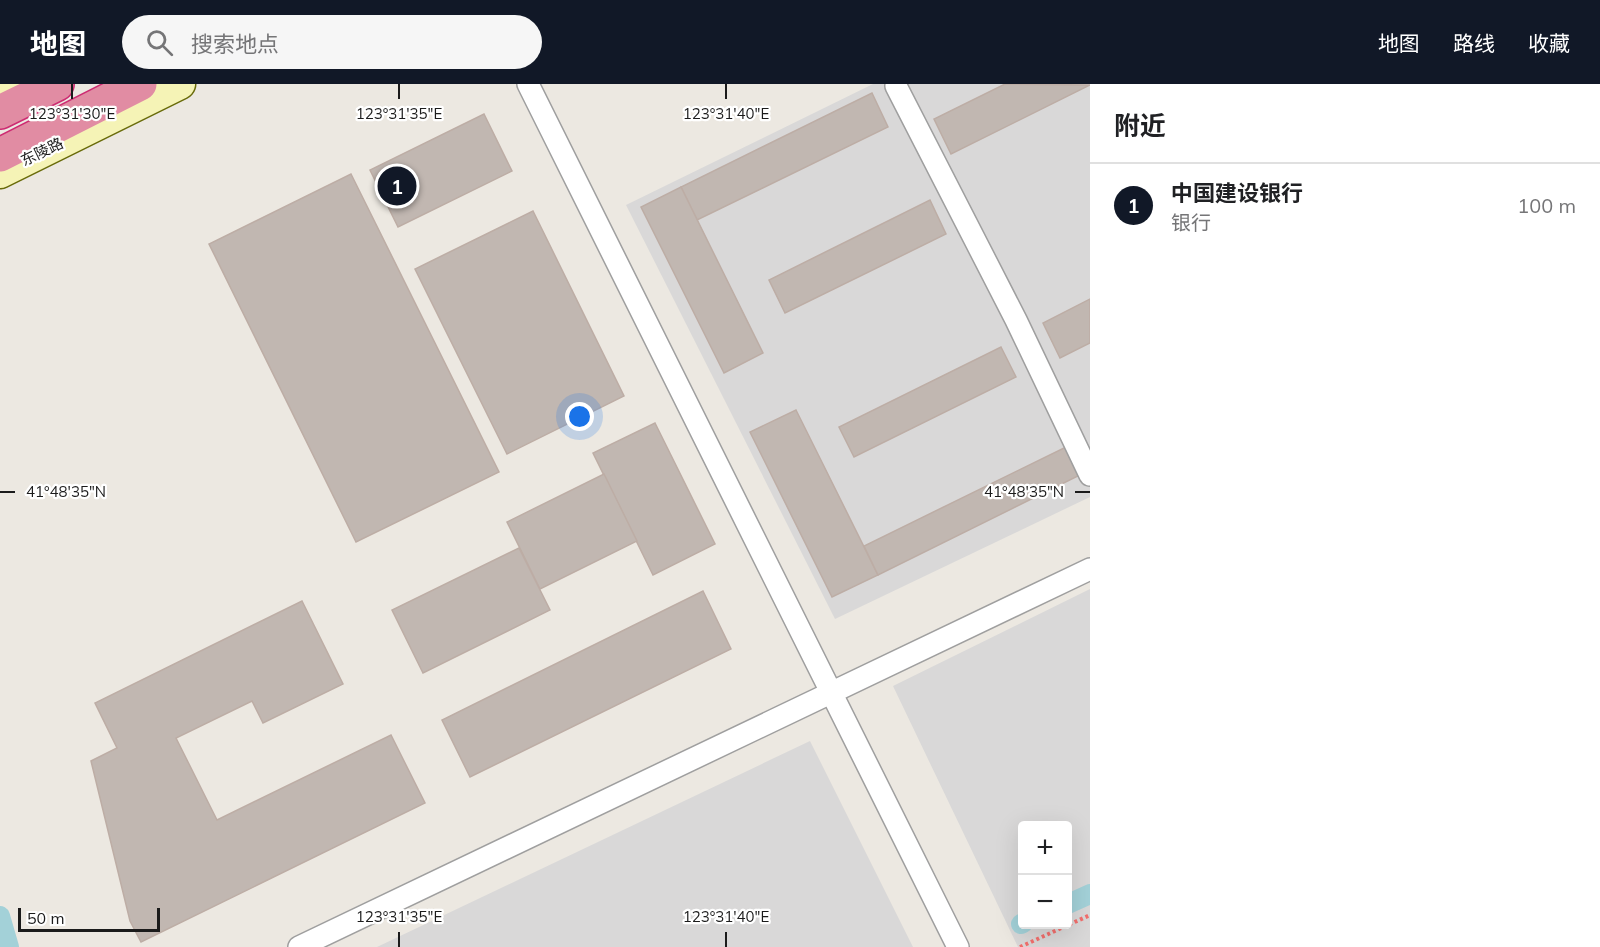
<!DOCTYPE html>
<html lang="zh">
<head>
<meta charset="utf-8">
<style>
  body { margin:0; font-family:Mulish,"Noto Sans SC",sans-serif; background:#f6f6f6; color:#202124 }
  .controls { position:absolute; right:18px; bottom:18px; display:grid; overflow:hidden; border-radius:6px; box-shadow:0 6px 24px #0002 }
  .controls button { width:54px; height:54px; display:grid; place-items:center; padding:0; border:0; border-bottom:2px solid #e0e0e0; background:#fff; color:#202124; font:30px sans-serif }
  .scale { position:absolute; left:18px; bottom:15px; width:142px; box-sizing:border-box; padding-left:6px; border:3px solid #1b1b1b; border-top:0; font-size:16px; line-height:21px; white-space:nowrap; color:#1b1b1b; -webkit-text-stroke:4px #fff; paint-order:stroke }
  .you { position:absolute; left:580px; top:333px; width:21px; height:21px; margin:-15px; border:4px solid #fff; border-radius:50%; background:#1a73e8; box-shadow:0 0 0 9px #1a73e833 }
  .badge { display:grid; place-items:center; width:39px; height:39px; border-radius:50%; background:#111827; color:#fff; font-size:20px; font-weight:700 }
  .pin { position:absolute; translate:-50% -50%; border:3px solid #fff; box-shadow:0 2px 6px #0006 }
  .list { margin:0; padding:0; list-style:none }
  h2 { display:flex; justify-content:space-between; align-items:center; height:78px; margin:0; padding:0 24px; font-size:26px }
  h2 small { font-size:20px; font-weight:400; color:#757577 }
  .list li { display:grid; grid-template-columns:39px 1fr auto; gap:18px; align-items:center; box-sizing:border-box; height:84px; padding:0 24px; border-top:2px solid #e0e0e0 }
  .list b { display:block; font-size:22px; white-space:nowrap }
  .list p { margin:0; font-size:20px; white-space:nowrap; color:#757577 }
  .list em { font-size:20px; font-style:normal; color:#757577 }
  .icon { flex:none; width:33px; height:33px; fill:none; stroke:currentColor; stroke-width:2; stroke-linecap:round; stroke-linejoin:round }
  .map { position:relative; flex:none; width:1090px; height:863px; overflow:hidden }
  header { display:flex; align-items:center; gap:36px; box-sizing:border-box; height:84px; padding:0 30px; background:#111827; color:#fff }
  header strong { font-size:28px }
  nav { display:flex; gap:33px; margin-inline-start:auto; font-size:21px }
  .search { width:420px; height:54px; background:#f6f6f6; display:flex; align-items:center; gap:15px; box-sizing:border-box; padding:0 21px; border-radius:33px; color:#757577; font-size:22px }
  main { display:flex }
  aside { flex:1; background:#fff }
  .map>svg:first-child { display:block }
</style>
</head>
<body>
<header>
<strong>地图</strong>
<div class="search"><svg class="icon" aria-label="search" viewBox="0 0 24 24"><circle cx="10" cy="10" r="6"/><path d="M15 15l6 6"/></svg>搜索地点</div>
<nav><a>地图</a><a>路线</a><a>收藏</a></nav>
</header>
<main>
<div class="map">
<svg width="1090" height="863" viewBox="0 0 1090 863">
  <rect width="100%" height="100%" fill="#ece8e1"/>
  <!-- residential -->
  <g fill="#d9d8d8" fill-rule="evenodd">
    <path d="M873,0H1090V413L835,535L626,121Z"/>
    <path d="M1090,505V863H1018L893,602ZM1023,742H1068V840H1023Z"/>
    <path d="M810,657L913,863H377Z"/>
  </g>
  <g fill="none" stroke-linecap="round" stroke-linejoin="round">
    <!-- canal -->
    <g stroke="#a3d1d8" stroke-width="20">
      <path d="M1068,820L1090,810"/>
      <path d="M0,832L9,863"/>
      <path d="M1021,840L1023,839"/>
    </g>
  </g>
  <!-- building -->
  <g fill="#c1b7b1" stroke="#bdada5" stroke-width="1.5">
    <path d="M1005,0L1090,1L951,70L934,35Z"/>
    <path d="M872,9L888,43L697,136L681,103Z"/>
    <path d="M484,30L512,87L398,143L370,86Z"/>
    <path d="M351,90L499,388L356,458L209,160Z"/>
    <path d="M681,103L763,269L724,289L641,123Z"/>
    <path d="M930,116L946,150L785,229L769,196Z"/>
    <path d="M533,127L624,312L507,370L415,185Z"/>
    <path d="M1090,215V259L1060,274L1043,239Z"/>
    <path d="M1001,263L1016,293L854,373L839,343Z"/>
    <path d="M796,326L878,491L832,513L750,348Z"/>
    <path d="M655,339L715,460L653,491L593,369Z"/>
    <path d="M1066,363L1080,391L878,491L864,462Z"/>
    <path d="M604,390L637,457L540,505L507,438Z"/>
    <path d="M519,464L550,526L423,589L392,526Z"/>
    <path d="M703,507L731,565L470,693L442,636Z"/>
    <path d="M302,517L343,600L263,639L252,617L176,654L217,736L391,651L425,719L141,858L130,837L91,677L117,664L95,619Z"/>
  </g>
  <g fill="none" stroke-linecap="round" stroke-linejoin="round">
    <defs>
      <g id="street">
        <path d="M528,0L958,863"/>
        <path d="M896,2L1016,236L1090,391"/>
        <path d="M299,863L1090,485"/>
      </g>
      <g id="secondary">
        <path d="M0,7L14,0"/>
        <path d="M0,89L180,0"/>
      </g>
      <g id="highway">
        <path d="M0,28L57,0"/>
        <path d="M0,71L140,0"/>
      </g>
    </defs>
    <!-- street casing -->
    <use href="#street" stroke="#9f9f9f" stroke-width="24"/>
    <!-- secondary casing -->
    <use href="#secondary" stroke="#696b0a" stroke-width="33"/>
    <!-- highway casing -->
    <use href="#highway" stroke="#cd2c72" stroke-width="36"/>
    <!-- path -->
    <path stroke="#f26f6d" stroke-width="4" stroke-dasharray="3 3" stroke-linecap="butt" d="M1020,863L1090,831"/>
    <!-- street -->
    <use href="#street" stroke="#fff" stroke-width="21"/>
    <!-- secondary -->
    <use href="#secondary" stroke="#f5f3b6" stroke-width="30"/>
    <!-- highway -->
    <use href="#highway" stroke="#e18ca3" stroke-width="33"/>
  </g>
  <!-- ticks -->
  <path fill="none" stroke="#1b1b1b" stroke-width="2" d="M72,0V15M399,0V15M726,0V15M0,408H15M1075,408H1090M399,848V863M726,848V863"/>
  <g text-anchor="middle" stroke-width="4.5" stroke-linejoin="round" paint-order="stroke">
    <!-- street labels -->
    <g font-size="15" fill="#1b1b1b" stroke="#fff">
      <text transform="translate(42 68) rotate(-26)" y="5">东陵路</text>
    </g>
  </g>
  <g font-size="15" text-anchor="middle" fill="#1b1b1b" stroke="#fff" stroke-width="4.5" stroke-linejoin="round" paint-order="stroke">
    <text x="72" y="35">123°31'30"E</text>
    <text x="399" y="35">123°31'35"E</text>
    <text x="726" y="35">123°31'40"E</text>
    <text x="66" y="413">41°48'35"N</text>
    <text x="1024" y="413">41°48'35"N</text>
    <text x="399" y="838">123°31'35"E</text>
    <text x="726" y="838">123°31'40"E</text>
  </g>
</svg>
<div class="controls">
<button>+</button>
<button>−</button>
</div>
<div class="scale">50 m</div>
<div class="you"></div>
<div class="pin badge" style="left:397px;top:102px">1</div>
</div>
<aside>
<h2>附近<small></small></h2>
<ul class="list">
<li><span class="badge">1</span><div><b>中国建设银行</b><p>银行</p></div><em>100 m</em></li>
</ul>
</aside>
</main>
</body>
</html>
